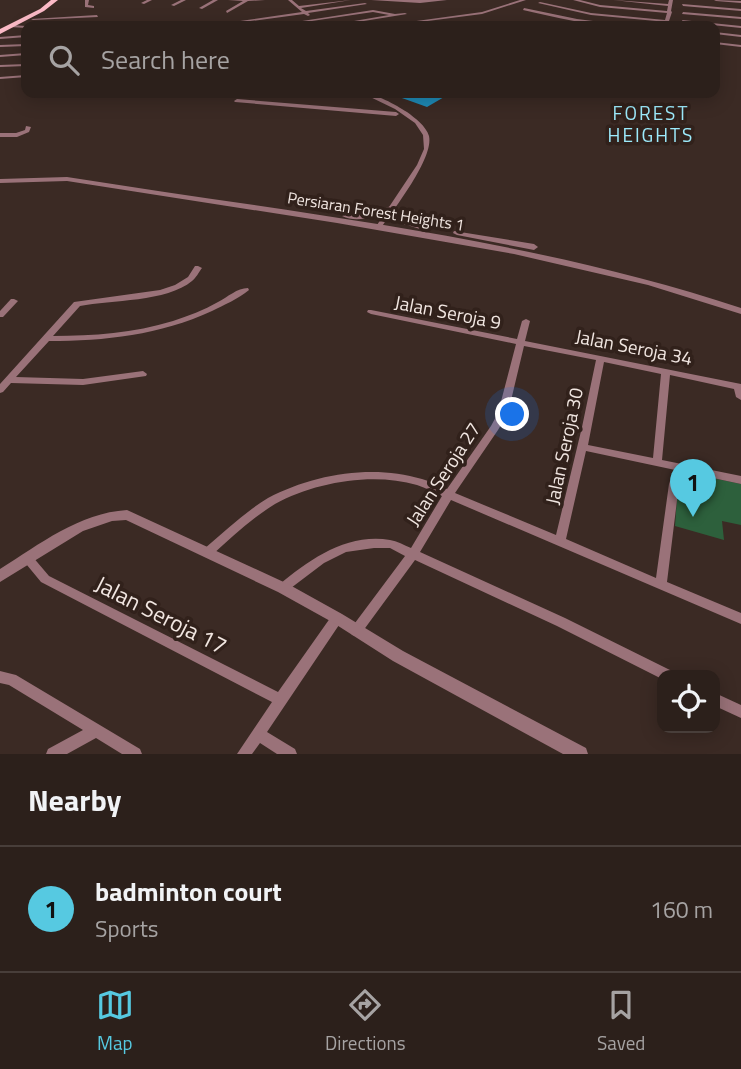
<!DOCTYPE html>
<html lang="en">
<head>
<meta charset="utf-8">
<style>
  body { margin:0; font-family:"Titillium Web",sans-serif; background:#342824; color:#f1f3f6 }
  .controls { position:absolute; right:21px; bottom:21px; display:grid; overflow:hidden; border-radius:14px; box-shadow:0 4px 18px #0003 }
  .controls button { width:63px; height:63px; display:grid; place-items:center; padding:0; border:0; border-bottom:2px solid #483e3a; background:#2c201b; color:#f1f3f6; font:35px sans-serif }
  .you { position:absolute; left:513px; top:415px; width:24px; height:24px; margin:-18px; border:5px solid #fff; border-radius:50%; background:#1a73e8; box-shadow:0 0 0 10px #1a73e833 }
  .badge { display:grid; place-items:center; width:46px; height:46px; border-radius:50%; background:#56c9e1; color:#111; font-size:23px; font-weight:700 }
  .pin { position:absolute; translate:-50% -58px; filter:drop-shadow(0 2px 4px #0008) }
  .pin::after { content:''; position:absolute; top:37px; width:24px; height:21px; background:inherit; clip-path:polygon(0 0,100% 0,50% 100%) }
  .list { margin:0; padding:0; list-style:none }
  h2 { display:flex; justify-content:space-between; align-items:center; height:91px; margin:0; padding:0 28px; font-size:30px }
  h2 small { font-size:23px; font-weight:400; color:#a6a3a3 }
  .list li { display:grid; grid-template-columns:46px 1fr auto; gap:21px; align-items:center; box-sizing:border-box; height:126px; padding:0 28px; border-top:2px solid #483e3a }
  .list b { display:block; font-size:26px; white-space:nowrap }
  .list p { margin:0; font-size:23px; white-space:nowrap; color:#a6a3a3 }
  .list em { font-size:23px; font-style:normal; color:#a6a3a3 }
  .icon { flex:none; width:38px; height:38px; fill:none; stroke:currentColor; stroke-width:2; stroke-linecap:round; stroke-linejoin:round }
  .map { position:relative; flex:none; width:741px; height:754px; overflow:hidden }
  .search { position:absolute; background:#2c201b; box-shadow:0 4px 18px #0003; left:21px; right:21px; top:21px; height:77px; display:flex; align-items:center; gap:18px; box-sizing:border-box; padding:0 24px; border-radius:14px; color:#a6a3a3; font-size:26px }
  .sheet { height:217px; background:#2c201b }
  nav { display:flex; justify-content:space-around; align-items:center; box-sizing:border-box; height:98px; border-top:2px solid #483e3a; background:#2c201b; font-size:19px; color:#a6a3a3 }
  nav a { display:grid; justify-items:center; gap:4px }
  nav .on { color:#56c9e1 }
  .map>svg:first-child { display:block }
</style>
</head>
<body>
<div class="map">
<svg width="741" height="754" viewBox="0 0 741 754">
  <rect width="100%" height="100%" fill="#3b2a24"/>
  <!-- green -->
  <path fill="#2d603c" d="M679,471L741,484V525L722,521L724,540L675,526Z"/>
  <!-- water -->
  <path fill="#1e8ab6" d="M388,93H451L427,107Z"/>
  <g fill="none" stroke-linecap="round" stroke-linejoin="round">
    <!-- minor -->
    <g fill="#9a7279" fill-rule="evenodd">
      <path d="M85,0H89L88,5L94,6V8L85,7Z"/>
      <path d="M147,0H152L144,4L141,3Z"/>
      <path d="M181,0H186L174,6L171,5Z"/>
      <path d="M213,0H218L202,9L199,8Z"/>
      <path d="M228,0H265L248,1L227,13L226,11L243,1Z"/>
      <path d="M288,0H292L299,6L351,0L301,8L306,11L365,3L367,4L308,13L310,15L308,16L304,14L221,25L219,24L302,12Z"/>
      <path d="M371,0H447L420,3Z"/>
      <path d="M520,0H526L482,14L389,26H380L482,12Z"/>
      <path d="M573,0H580L600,5L667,11L668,6L613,0L668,4L669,0H673L671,11L672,12L669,21L667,22L591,15L538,3L540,2L591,13L665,20L667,13L600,7Z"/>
      <path d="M714,0L741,1V3L716,1Z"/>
      <path d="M682,4L741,9V11L683,6Z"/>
      <path d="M524,8L577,19L633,26C597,28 558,18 523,10Z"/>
      <path d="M373,10L395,14L405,13L407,14L333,26H325L389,15L373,12L278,26H270Z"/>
      <path d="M683,12L741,17V19L682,14Z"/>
      <path d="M97,15L98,17L33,20L31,19Z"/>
      <path d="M682,20L741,26V28L683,22Z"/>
      <path d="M112,22L111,24L48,26L50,25Z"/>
      <path d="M11,25L26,26H27L26,28L10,27Z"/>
      <path d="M715,32L741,35V37L715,34Z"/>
      <path d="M26,35V37L0,39V37Z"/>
      <path d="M715,42L741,45V47L715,44Z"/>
      <path d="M26,44V46L0,47V45Z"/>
      <path d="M26,53V55L0,57V55Z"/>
      <path d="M26,64V66L0,67V65Z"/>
      <path d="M26,75V77L0,79V77Z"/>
      <path d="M319,93L358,94L360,95L358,96L321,94Z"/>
      <path d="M362,93C375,93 396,105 407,112C415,118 426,126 429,136C434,158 394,209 381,228L378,230L375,228L417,165L424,149L423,135L415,123L395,109Z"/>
      <path d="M237,99L396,112L399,114L396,116L235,102L234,101Z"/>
      <path d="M26,126L31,127L29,132L17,137H0V133H16L25,130Z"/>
      <path d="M195,266H198L202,268C199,272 196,278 192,281C167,302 111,300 80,306L53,336C93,336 134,333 173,321C188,316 204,310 218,302C228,297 237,288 248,288L249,290C238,299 224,305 212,311C160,335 105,341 49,341L16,377L83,379L143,371L147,374L146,376L83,385L11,383L3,392L0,393V384L74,302L160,290L175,285L188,277Z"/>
      <path d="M11,299H14L18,301L3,317H0V311Z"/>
      <path d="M368,310H371L517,339L522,321L526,319L530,321L525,341L741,384V400L736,397L734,389L670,375L662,460L741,476V484L586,451L566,539L656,578L669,484L670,481L674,480L678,481L679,484L667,582L741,613V624L451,500L420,552L565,618L672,671L673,675H662V679L557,626L415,560L360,635L356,636L352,635L350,631L352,627L405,556L390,548H374L346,552L324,563L287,591L283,593L279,591L277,588L279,585C310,559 347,533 390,540C397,541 404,545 411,548L442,496C434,492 426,488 417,485C373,472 315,482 275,504C252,518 232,537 212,555L208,557L204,555L202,552L204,549C225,531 245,512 268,498C313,474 373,464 422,479C430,481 439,486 447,489L491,426L498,413L516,344L371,314L367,312ZM524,346L596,360L582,427L556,535L455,493L498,430L508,413ZM604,362L661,374L653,458L588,445Z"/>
      <path d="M28,554L32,556L49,576L278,692L333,614L337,613L341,614L343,618L341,622L267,732L295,749L297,754H277L260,743L252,754H237L272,702L41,582L22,559L24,556Z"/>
      <path d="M0,671L16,675L140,749L142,754H122L96,738L67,754H46L48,749L83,730L9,685L0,683Z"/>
      <path d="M715,693L741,705V718L715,706Z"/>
    </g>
    <!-- tertiary -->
    <g fill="#9a7279" fill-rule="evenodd">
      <path d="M67,177C293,213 523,236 741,308V314L648,285L514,254L337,223L67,181L0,183V179Z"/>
      <path d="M391,206H394L400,217L424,227L420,229L394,221L389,211C374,217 357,223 342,216L346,214L366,215Z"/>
      <path d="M454,231L534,244L538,247L534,250L457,235L453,233Z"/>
      <path d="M127,510L288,584L342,614L403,651L586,748L588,754H563L393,661L332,622L278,592L126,520L112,521L83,531L0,582V569C40,544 79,513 127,510Z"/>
    </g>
    <!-- primary -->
    <path fill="#fbbac6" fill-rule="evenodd" d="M51,0H58L44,11L0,34V29L40,9Z"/>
  </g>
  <g text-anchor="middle" stroke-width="7" stroke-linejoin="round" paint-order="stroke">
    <!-- far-street labels -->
    <g font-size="16" fill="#f1e6e1" stroke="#31211b">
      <text transform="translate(376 211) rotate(9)" y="6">Persiaran Forest Heights 1</text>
    </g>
    <!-- far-quarter labels -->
    <g font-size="19" letter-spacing="2" fill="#9debfc" stroke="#31211b">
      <text x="651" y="120">FOREST<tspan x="651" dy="22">HEIGHTS</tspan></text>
    </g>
    <!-- street labels -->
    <g font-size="19" fill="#f1e6e1" stroke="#31211b">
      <text transform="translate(448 312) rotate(11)" y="7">Jalan Seroja 9</text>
      <text transform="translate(634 347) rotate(11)" y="7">Jalan Seroja 34</text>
      <text transform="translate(564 446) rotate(-78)" y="7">Jalan Seroja 30</text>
      <text transform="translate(443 474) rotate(-57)" y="7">Jalan Seroja 27</text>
    </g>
    <!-- near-street labels -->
    <g font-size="23" fill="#f1e6e1" stroke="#31211b">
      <text transform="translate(161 615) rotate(27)" y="8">Jalan Seroja 17</text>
    </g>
  </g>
</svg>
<div class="controls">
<button><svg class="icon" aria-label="locate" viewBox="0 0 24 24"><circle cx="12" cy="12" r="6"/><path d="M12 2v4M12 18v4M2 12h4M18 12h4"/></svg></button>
</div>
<div class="you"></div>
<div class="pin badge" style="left:693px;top:517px">1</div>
<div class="search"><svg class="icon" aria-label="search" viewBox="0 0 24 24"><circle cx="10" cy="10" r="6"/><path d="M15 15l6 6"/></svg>Search here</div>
</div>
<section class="sheet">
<h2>Nearby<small></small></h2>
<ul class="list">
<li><span class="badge">1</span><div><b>badminton court</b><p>Sports</p></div><em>160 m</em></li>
</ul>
</section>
<nav>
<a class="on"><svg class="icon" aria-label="map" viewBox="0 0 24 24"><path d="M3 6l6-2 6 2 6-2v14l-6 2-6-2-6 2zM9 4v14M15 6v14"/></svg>Map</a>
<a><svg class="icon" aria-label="directions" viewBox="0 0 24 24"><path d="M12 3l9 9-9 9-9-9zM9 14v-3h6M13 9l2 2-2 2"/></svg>Directions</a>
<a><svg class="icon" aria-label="saved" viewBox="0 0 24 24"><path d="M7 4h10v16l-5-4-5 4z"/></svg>Saved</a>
</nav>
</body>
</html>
